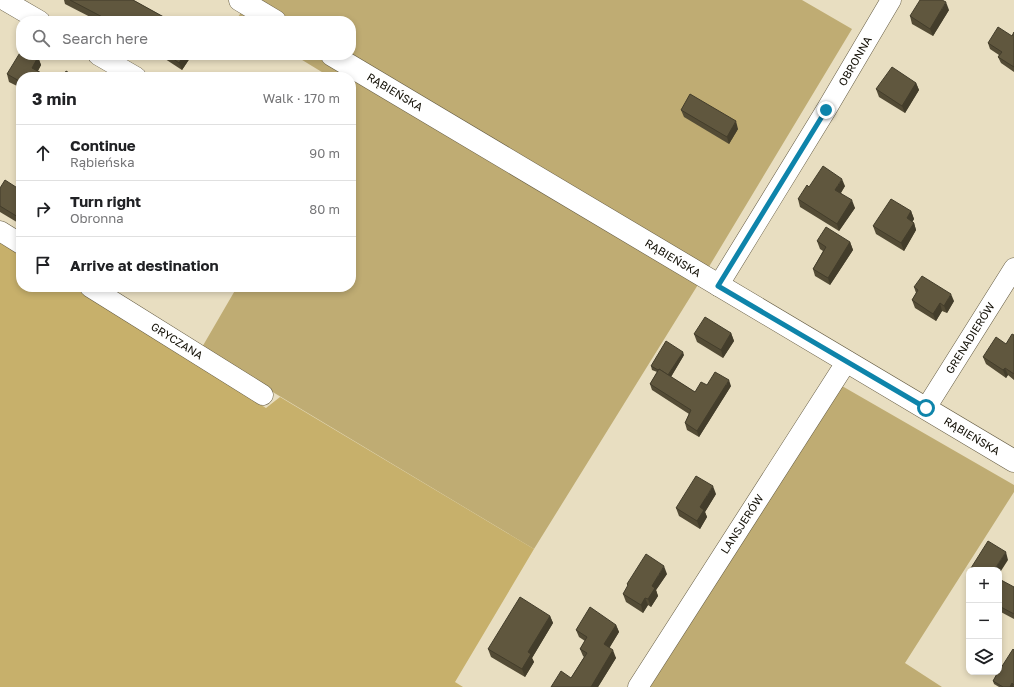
<!DOCTYPE html>
<html lang="en">
<head>
<meta charset="utf-8">
<style>
  body { margin:0; font-family:"Golos Text",sans-serif; background:#f2f2f2; color:#202124 }
  .controls { position:absolute; right:12px; bottom:12px; display:grid; overflow:hidden; border-radius:8px; box-shadow:0 2px 6px #0003 }
  .controls button { width:36px; height:36px; display:grid; place-items:center; padding:0; border:0; border-bottom:1px solid #e0e0e0; background:#fff; color:#202124; font:20px sans-serif }
  .stop { position:absolute; width:12px; height:12px; margin:-9px; border:3px solid #0e84aa; border-radius:50%; background:#fff }
  .stop.end { background:#0e84aa; border-color:#fff; box-shadow:0 1px 4px #0008 }
  .list { margin:0; padding:0; list-style:none }
  h2 { display:flex; justify-content:space-between; align-items:center; height:52px; margin:0; padding:0 16px; font-size:17px }
  h2 small { font-size:13px; font-weight:400; color:#757577 }
  .list li { display:grid; grid-template-columns:26px 1fr auto; gap:12px; align-items:center; box-sizing:border-box; height:56px; padding:0 16px; border-top:1px solid #e0e0e0 }
  .list b { display:block; font-size:15px; white-space:nowrap }
  .list p { margin:0; font-size:13px; white-space:nowrap; color:#757577 }
  .list em { font-size:13px; font-style:normal; color:#757577 }
  .icon { flex:none; width:22px; height:22px; fill:none; stroke:currentColor; stroke-width:2; stroke-linecap:round; stroke-linejoin:round }
  .map { position:relative; flex:none; width:1014px; height:687px; overflow:hidden }
  .search { position:absolute; background:#fff; box-shadow:0 2px 6px #0003; left:16px; top:16px; width:340px; height:44px; display:flex; align-items:center; gap:10px; box-sizing:border-box; padding:0 14px; border-radius:16px; color:#757577; font-size:15px }
  .panel { position:absolute; background:#fff; box-shadow:0 2px 6px #0003; left:16px; top:72px; width:340px; height:220px; border-radius:16px }
  .map>svg:first-child { display:block }
</style>
</head>
<body>
<div class="map">
<svg width="1014" height="687" viewBox="0 0 1014 687">
  <rect width="100%" height="100%" fill="#e8dec1"/>
  <!-- green -->
  <g fill="#bfac73">
    <path d="M256,0H802L852,29L707,270L351,55V21H291Z"/>
    <path d="M242,11L260,21H238L236,20Z"/>
    <path d="M294,55H317L699,283L534,549L201,349L237,287H351V94L353,91L351,89V77H330Z"/>
    <path d="M842,386L1014,485V492L905,663L942,687H650Z"/>
  </g>
  <!-- forest -->
  <path fill="#c7b06b" d="M0,241L21,254V287H73L266,408L280,397L534,549L455,682L463,687H0Z"/>
  <g fill="none" stroke-linecap="round" stroke-linejoin="round">
    <defs>
      <g id="street">
        <path d="M4,0L40,21"/>
        <path d="M98,55L136,77"/>
        <path d="M0,231L21,244"/>
        <path d="M718,286L826,110L891,0"/>
        <path d="M90,287L263,395"/>
        <path d="M926,408L1014,268"/>
        <path d="M638,687L847,361"/>
      </g>
      <g id="secondary">
        <path d="M240,0L275,21"/>
        <path d="M332,55L1014,461"/>
      </g>
    </defs>
    <!-- street casing -->
    <use href="#street" stroke="#645b42" stroke-width="21"/>
    <!-- secondary casing -->
    <use href="#secondary" stroke="#645b42" stroke-width="23"/>
    <!-- street -->
    <use href="#street" stroke="#fff" stroke-width="20"/>
    <!-- secondary -->
    <use href="#secondary" stroke="#fff" stroke-width="22"/>
  </g>
  <!-- wall -->
  <g fill="#534b35">
    <path d="M64,0H133L171,21H98L65,4Z"/>
    <path d="M949,10L933,36L912,24L910,16Z"/>
    <path d="M1014,32V72L1001,63L998,57L999,55L990,49L988,43L1012,36Z"/>
    <path d="M159,55H192L182,70Z"/>
    <path d="M38,57L41,65L38,71L45,75L46,77H21V88L9,82L7,74Z"/>
    <path d="M916,83L919,90L905,113L879,97L876,89Z"/>
    <path d="M681,110L738,129L729,144L684,117Z"/>
    <path d="M845,186L841,193L855,208L839,231L800,207L798,199L809,187Z"/>
    <path d="M0,188L21,193V223L20,224L0,212Z"/>
    <path d="M911,211L914,219L912,222L914,223L916,230L904,251L876,234L873,226Z"/>
    <path d="M817,241L850,242L853,250L830,285L815,276L813,269L823,251L820,249Z"/>
    <path d="M914,287L954,301L947,313L942,311L936,321L915,308L912,300L916,293Z"/>
    <path d="M731,333L734,341L723,358L697,342L694,334Z"/>
    <path d="M1014,335V380L1008,375L1006,378L986,364L983,357L1006,344Z"/>
    <path d="M684,355L671,377L695,392L707,385L731,386L699,437L687,430L685,423L689,414L652,390L650,384L657,372L652,370L651,366Z"/>
    <path d="M716,494L705,512L707,517L700,529L679,516L676,508Z"/>
    <path d="M667,574L656,590L658,596L651,607L648,605L643,613L626,602L623,594L628,587L627,584Z"/>
    <path d="M999,584L1014,587V619L999,611Z"/>
    <path d="M550,616L553,623L532,658L534,662L525,677L491,657L488,649Z"/>
    <path d="M616,625L619,632L609,648L616,658L598,687H551L571,678L584,657L583,656L580,649L585,641L579,637L576,630Z"/>
    <path d="M1014,650V687H999L994,684L993,681Z"/>
  </g>
  <!-- shaded-wall -->
  <g fill="#433d2b">
    <path d="M946,2L949,10L933,36L930,29Z"/>
    <path d="M184,55H192L182,70L179,63Z"/>
    <path d="M38,57L41,65L35,76L32,68Z"/>
    <path d="M916,83L919,90L905,113L902,106Z"/>
    <path d="M736,121L738,129L729,144L727,137Z"/>
    <path d="M842,179L845,186L838,197L835,190Z"/>
    <path d="M19,189L21,193V198L17,193Z"/>
    <path d="M852,200L855,208L839,231L837,224Z"/>
    <path d="M21,211V223L20,224L18,217Z"/>
    <path d="M911,211L914,219L910,226L907,218Z"/>
    <path d="M914,223L916,230L904,251L901,243Z"/>
    <path d="M850,242L853,250L830,285L828,278Z"/>
    <path d="M951,294L954,301L947,313L944,306Z"/>
    <path d="M940,303L942,311L936,321L933,314Z"/>
    <path d="M731,333L734,341L723,358L721,350Z"/>
    <path d="M683,352L684,355L669,380L668,376Z"/>
    <path d="M1005,368L1008,375L1006,378L1003,370Z"/>
    <path d="M729,380L731,386L699,437L697,431Z"/>
    <path d="M713,486L716,494L705,512L707,517L700,529L697,521L700,507Z"/>
    <path d="M1006,552L1008,560L999,574V570H994Z"/>
    <path d="M664,566L667,574L656,590L658,596L651,607L648,599L652,586Z"/>
    <path d="M645,598L648,605L643,613L641,605Z"/>
    <path d="M550,616L553,623L532,658L534,662L525,677L522,669L528,652Z"/>
    <path d="M616,625L619,632L607,652L604,644Z"/>
    <path d="M613,650L616,658L598,687H591Z"/>
    <path d="M1012,683L1014,687H1010Z"/>
  </g>
  <!-- building -->
  <g fill="#60573e" stroke="#433d2b">
    <path d="M70,0H133L171,21H110Z"/>
    <path d="M920,0H942L946,2L930,29L910,16Z"/>
    <path d="M998,27L1012,36L1014,32V67L998,57L1002,52L988,43Z"/>
    <path d="M21,51V55H34L38,57L32,68L45,75L44,77H21V82L7,74Z"/>
    <path d="M168,55H184L179,63Z"/>
    <path d="M892,67L916,83L902,106L876,89Z"/>
    <path d="M66,71L76,77H63Z"/>
    <path d="M690,94L736,121L727,137L681,110Z"/>
    <path d="M823,166L842,179L835,190L852,200L837,224L798,199L807,185L809,187Z"/>
    <path d="M5,180L19,189L17,193L21,196V211L18,217L0,206V188Z"/>
    <path d="M891,199L911,211L907,218L914,223L901,243L873,226Z"/>
    <path d="M826,227L850,242L828,278L813,269L826,247L817,241Z"/>
    <path d="M922,276L951,294L944,306L940,303L933,314L912,300L918,290L914,287Z"/>
    <path d="M705,317L731,333L721,350L694,334Z"/>
    <path d="M1012,334L1014,335V374L1005,368L1003,370L983,357L996,337L1006,344Z"/>
    <path d="M666,341L683,352L668,375L659,369L658,370L651,366Z"/>
    <path d="M659,369L695,392L701,382L707,385L715,372L729,380L697,431L685,423L691,410L650,384Z"/>
    <path d="M696,476L713,486L700,507L704,510L697,521L676,508Z"/>
    <path d="M988,541L1006,552L994,570H975L971,568Z"/>
    <path d="M646,554L664,566L652,586L655,588L648,599L645,598L641,605L623,594L628,585L627,584Z"/>
    <path d="M1001,580L1014,587V614L999,606V584Z"/>
    <path d="M520,597L550,616L528,652L531,654L522,669L488,649Z"/>
    <path d="M590,607L616,625L604,644L613,650L591,687H551L561,671L571,678L587,653L580,649L587,637L576,630Z"/>
    <path d="M1013,649L1014,650V685L1012,683L1010,687H1003L993,681L998,672H999V671Z"/>
  </g>
  <g fill="none" stroke-linecap="round" stroke-linejoin="round">
    <!-- route -->
    <path stroke="#0e84aa" stroke-width="5" d="M826,110L718,286L926,408"/>
  </g>
  <g text-anchor="middle" stroke-width="4" stroke-linejoin="round" paint-order="stroke">
    <!-- street labels -->
    <g font-size="11" fill="#141107" stroke="#fff">
      <text transform="translate(855 61) rotate(-60)" y="4">OBRONNA</text>
      <text transform="translate(395 92) rotate(31)" y="4">RĄBIEŃSKA</text>
      <text transform="translate(673 258) rotate(31)" y="4">RĄBIEŃSKA</text>
      <text transform="translate(970 338) rotate(-58)" y="4">GRENADIERÓW</text>
      <text transform="translate(177 341) rotate(32)" y="4">GRYCZANA</text>
      <text transform="translate(972 436) rotate(31)" y="4">RĄBIEŃSKA</text>
      <text transform="translate(742 524) rotate(-57)" y="4">LANSJERÓW</text>
    </g>
  </g>
</svg>
<div class="controls">
<button>+</button>
<button>−</button>
<button><svg class="icon" aria-label="layers" viewBox="0 0 24 24"><path d="M12 4l9 5-9 5-9-5zM3 14l9 5 9-5"/></svg></button>
</div>
<div class="stop" style="left:926px;top:408px"></div>
<div class="stop end" style="left:826px;top:110px"></div>
<div class="search"><svg class="icon" aria-label="search" viewBox="0 0 24 24"><circle cx="10" cy="10" r="6"/><path d="M15 15l6 6"/></svg>Search here</div>
<section class="panel">
<h2>3 min<small>Walk · 170 m</small></h2>
<ul class="list">
<li><svg class="icon" aria-label="ahead" viewBox="0 0 24 24"><path d="M12 20V5M6 11l6-6 6 6"/></svg><div><b>Continue</b><p>Rąbieńska</p></div><em>90 m</em></li>
<li><svg class="icon" aria-label="right" viewBox="0 0 24 24"><path d="M7 20v-9h11M14 6l5 5-5 5"/></svg><div><b>Turn right</b><p>Obronna</p></div><em>80 m</em></li>
<li><svg class="icon" aria-label="arrive" viewBox="0 0 24 24"><path d="M6 21V4h12l-3 4 3 4H6"/></svg><div><b>Arrive at destination</b></div></li>
</ul>
</section>
</div>
</body>
</html>
